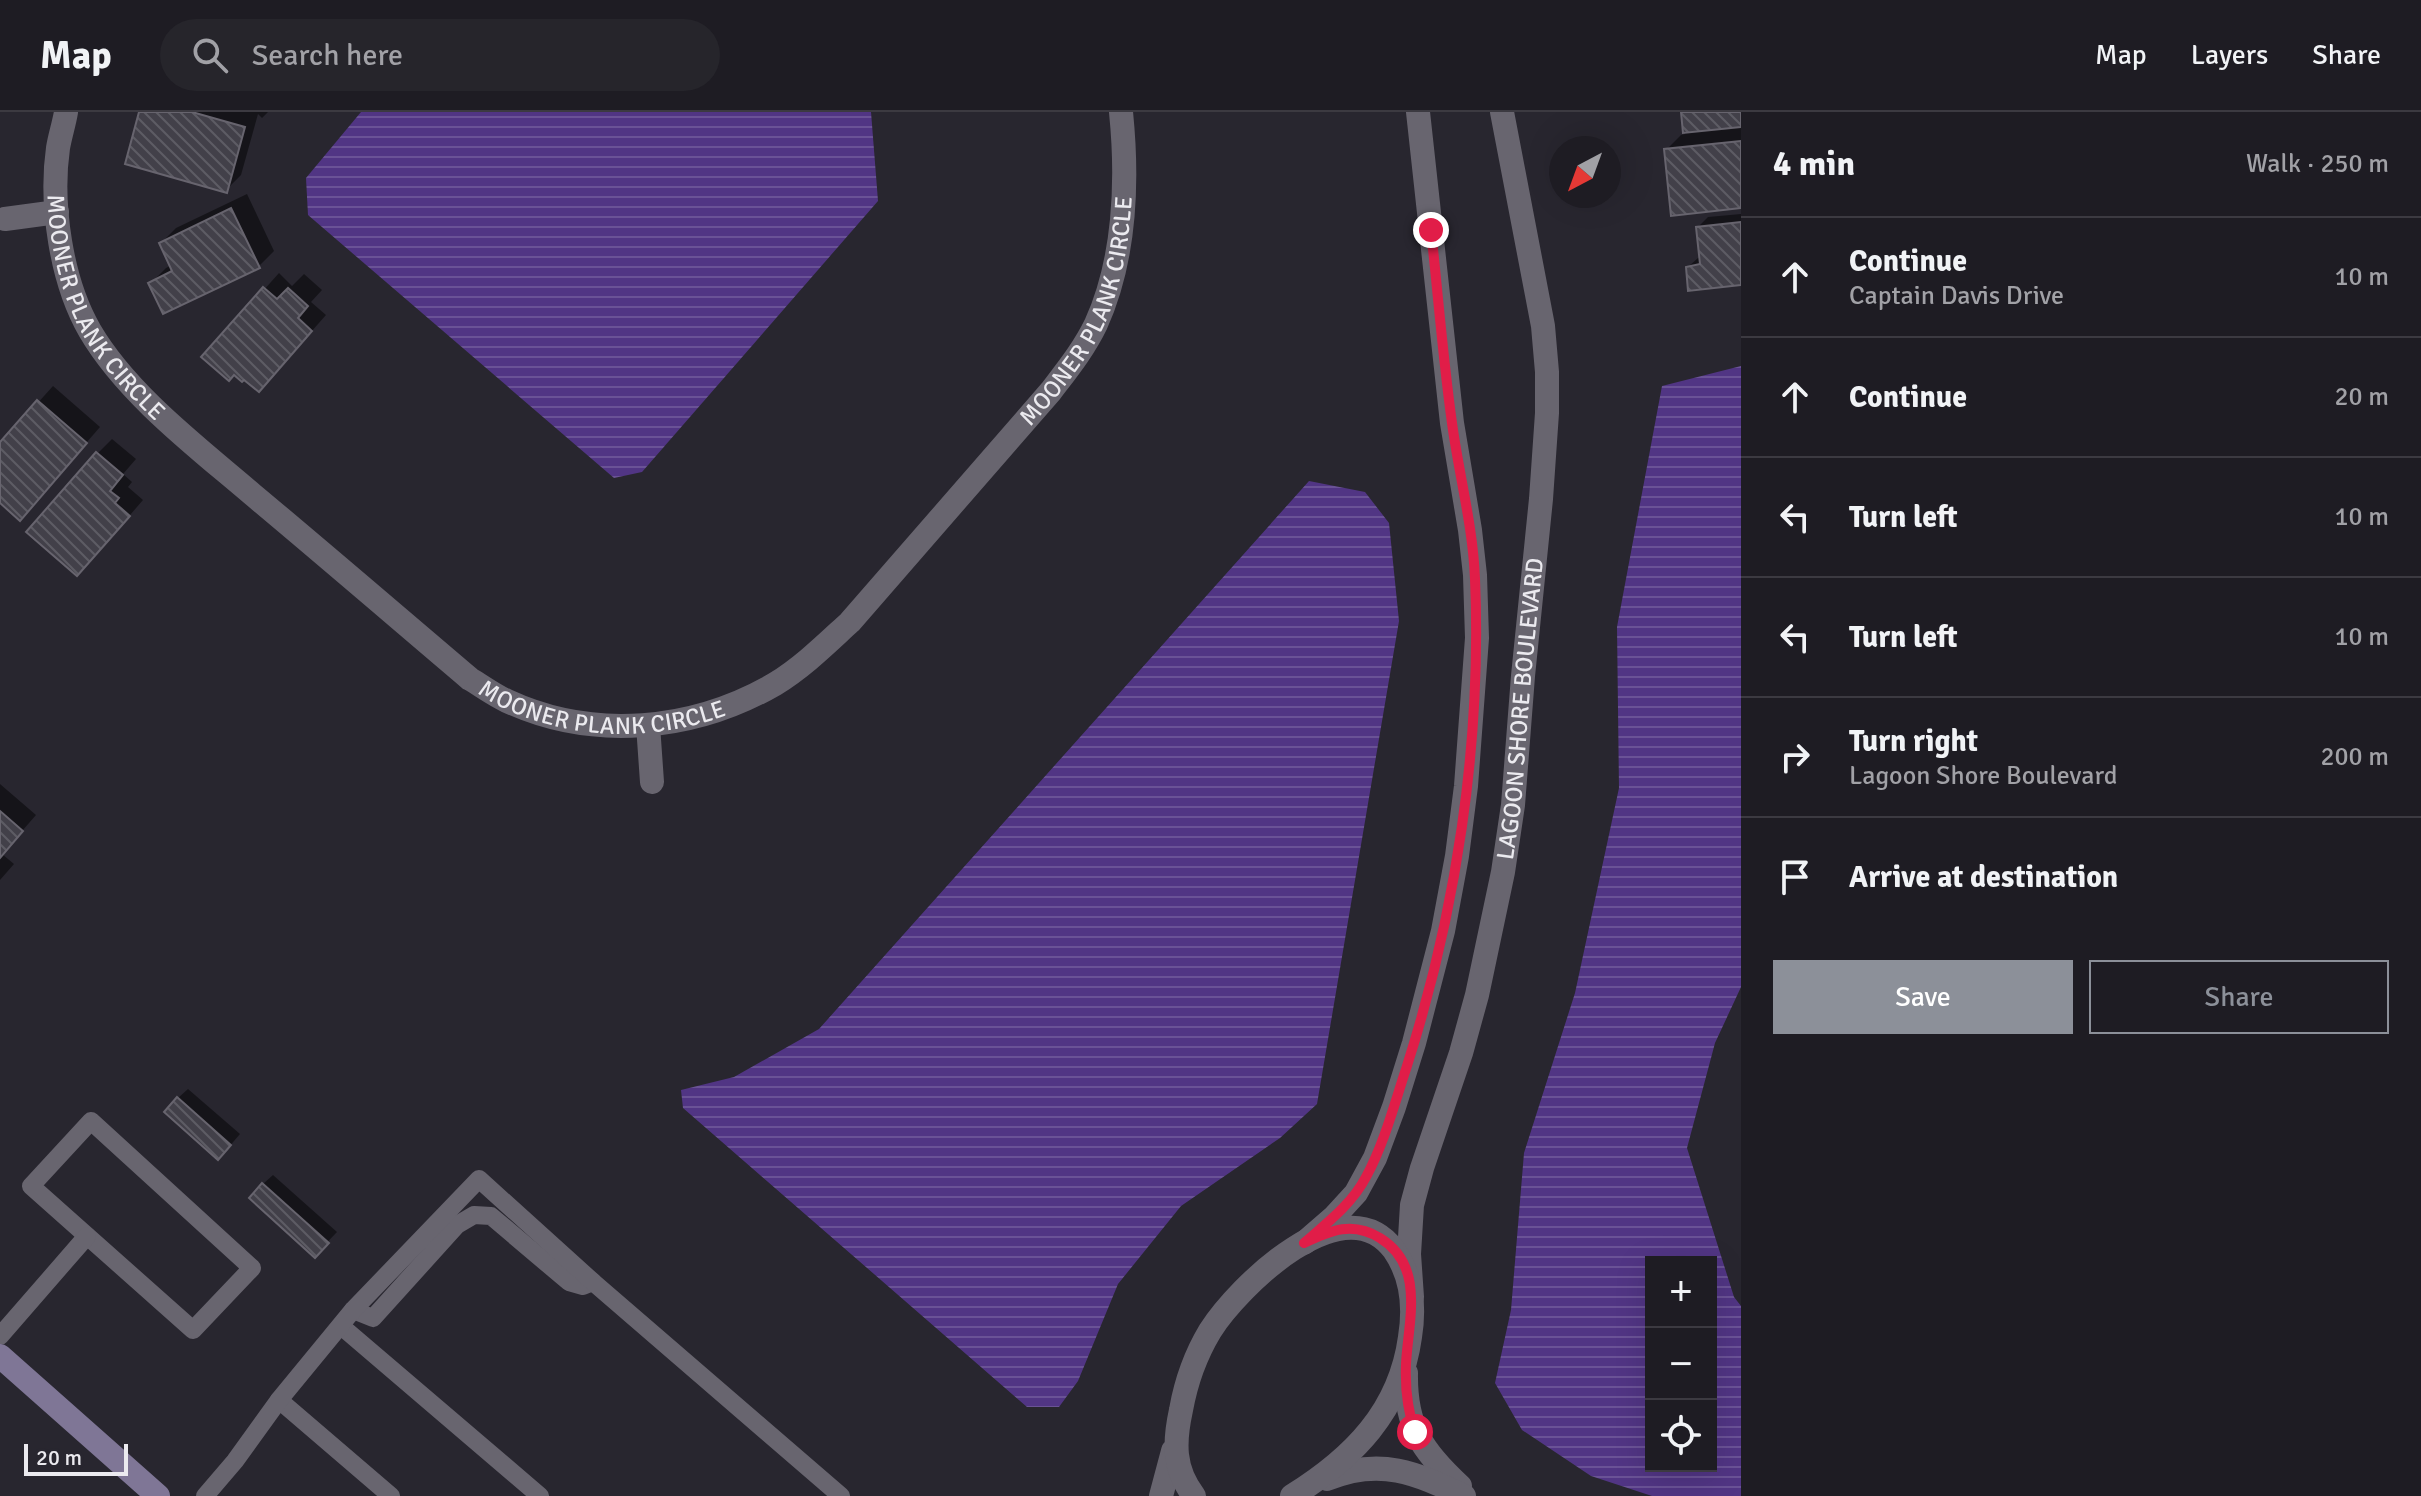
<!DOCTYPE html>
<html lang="en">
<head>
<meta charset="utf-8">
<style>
  body { margin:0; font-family:Signika,sans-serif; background:#26252b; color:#f1f3f6 }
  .controls { position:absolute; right:24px; bottom:24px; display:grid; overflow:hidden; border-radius:0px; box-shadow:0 8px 32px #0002 }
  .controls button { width:72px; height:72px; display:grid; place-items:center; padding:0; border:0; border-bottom:2px solid #3c3a41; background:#1e1c23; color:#f1f3f6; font:40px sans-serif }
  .compass { position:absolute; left:1549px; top:24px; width:72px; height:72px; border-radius:50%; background:#1e1c23; box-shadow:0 8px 32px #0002; rotate:221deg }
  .scale { position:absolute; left:24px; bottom:20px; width:104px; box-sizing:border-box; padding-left:8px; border:4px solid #ebeaef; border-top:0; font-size:22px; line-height:28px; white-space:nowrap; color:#ebeaef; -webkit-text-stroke:6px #28262f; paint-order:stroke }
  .stop { position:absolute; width:24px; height:24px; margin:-18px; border:6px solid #e11d48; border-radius:50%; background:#fff }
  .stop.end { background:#e11d48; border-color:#fff; box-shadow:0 2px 8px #0008 }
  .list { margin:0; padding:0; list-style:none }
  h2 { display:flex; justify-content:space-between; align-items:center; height:104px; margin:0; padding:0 32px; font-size:34px }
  h2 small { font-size:26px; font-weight:400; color:#a1a1a6 }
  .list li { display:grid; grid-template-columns:52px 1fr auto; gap:24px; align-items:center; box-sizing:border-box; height:120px; padding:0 32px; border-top:2px solid #3c3a41 }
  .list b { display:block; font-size:30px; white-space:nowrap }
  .list p { margin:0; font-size:26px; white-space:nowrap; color:#a1a1a6 }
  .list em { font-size:26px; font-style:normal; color:#a1a1a6 }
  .actions { display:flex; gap:16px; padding:24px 32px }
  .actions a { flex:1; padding:18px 0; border:2px solid #8c9099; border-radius:0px; text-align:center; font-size:28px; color:#8c9099 }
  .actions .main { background:#8c9099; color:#fff }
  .icon { flex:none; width:44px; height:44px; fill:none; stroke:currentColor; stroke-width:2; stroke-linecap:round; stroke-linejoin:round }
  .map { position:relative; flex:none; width:1741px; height:1384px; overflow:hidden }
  header { display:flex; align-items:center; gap:48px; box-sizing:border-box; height:112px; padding:0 40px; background:#1e1c23; border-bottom:2px solid #3c3a41 }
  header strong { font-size:38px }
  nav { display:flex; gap:44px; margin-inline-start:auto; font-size:28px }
  .search { width:560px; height:72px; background:#26252b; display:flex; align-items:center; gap:20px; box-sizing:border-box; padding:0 28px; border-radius:44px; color:#a1a1a6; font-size:30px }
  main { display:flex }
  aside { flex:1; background:#1e1c23 }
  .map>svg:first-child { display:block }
</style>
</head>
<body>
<header>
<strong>Map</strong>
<div class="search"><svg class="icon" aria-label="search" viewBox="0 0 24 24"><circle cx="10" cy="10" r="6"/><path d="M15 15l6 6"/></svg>Search here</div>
<nav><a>Map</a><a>Layers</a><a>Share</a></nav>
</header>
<main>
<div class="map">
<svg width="1741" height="1384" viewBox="0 0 1741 1384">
  <defs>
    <pattern id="water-rules" width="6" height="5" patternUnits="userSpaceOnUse" patternTransform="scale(2)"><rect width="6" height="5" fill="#513584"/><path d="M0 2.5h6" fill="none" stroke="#6a5296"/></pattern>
    <pattern id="building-back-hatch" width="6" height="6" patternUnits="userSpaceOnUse" patternTransform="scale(2)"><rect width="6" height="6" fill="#424049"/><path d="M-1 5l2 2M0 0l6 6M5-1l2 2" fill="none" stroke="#5d5c64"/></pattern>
  </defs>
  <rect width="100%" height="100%" fill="#28262f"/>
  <!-- water -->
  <g fill="url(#water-rules)" fill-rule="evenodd">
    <path d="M361,0H871L878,89L642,360L614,366L308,103L306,66Z"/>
    <path d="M1741,254V875L1715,931L1687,1036L1734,1185L1741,1194V1384H1652L1591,1364L1522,1318L1495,1271L1511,1198L1524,1041L1575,881L1619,676L1617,515L1662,274ZM1711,1150V1354H1651V1150Z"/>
    <path d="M1309,369L1365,380L1389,411L1399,509L1317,992L1280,1026L1181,1094L1118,1172L1078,1269L1059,1295H1027L683,996L681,978L734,965L819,917Z"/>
  </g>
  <!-- shadow -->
  <g fill="#0007">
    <path d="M141,0H268L262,6L258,2L241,63L226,78Z"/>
    <path d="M1683,0H1741V94L1666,38L1681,23L1685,22Z"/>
    <path d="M247,82L274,139L259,154L151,171L166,156L172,153L161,131L176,116Z"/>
    <path d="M1741,102V171L1688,155L1698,146L1702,145L1698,115L1708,105Z"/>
    <path d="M279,161L292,174L304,162L322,178L311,190L326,203L273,263L244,265L204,245Z"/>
    <path d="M53,274L100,315L34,391L0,389V333Z"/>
    <path d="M112,327L136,347L123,362L132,370L128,375L143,388L92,447L98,341Z"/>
    <path d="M0,672L36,703L2,742L14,752L0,768Z"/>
    <path d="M188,977L240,1022L228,1036L178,986Z"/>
    <path d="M273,1063L337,1120L315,1143L263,1072Z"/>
  </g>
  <!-- building -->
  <g fill="url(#building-back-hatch)" stroke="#67646e" stroke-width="2">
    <path d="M139,0H192L245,15L227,81L125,52Z"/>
    <path d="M1681,0H1741V15L1683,21Z"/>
    <path d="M1741,29V96L1671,104L1664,37Z"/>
    <path d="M231,96L260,156L163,202L148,171L172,159L159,131Z"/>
    <path d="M1741,110V173L1688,179L1686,155L1700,152L1696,115Z"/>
    <path d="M263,175L277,187L288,176L308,194L298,206L312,219L259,280L244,268L242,270L234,263L229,269L201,245Z"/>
    <path d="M37,288L87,331L20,409L0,391V330Z"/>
    <path d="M96,340L123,363L110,379L119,386L115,391L130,404L77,464L26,420Z"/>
    <path d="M0,699L23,719L0,746Z"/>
    <path d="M177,985L231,1033L218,1048L164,1000Z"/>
    <path d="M262,1071L329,1131L315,1146L249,1086Z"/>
  </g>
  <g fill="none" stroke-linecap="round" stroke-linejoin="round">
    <!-- lane -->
    <g stroke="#68656f" stroke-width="18">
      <path d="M91,1009L252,1156L193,1218L31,1074Z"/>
      <path d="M353,1198L373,1206L457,1113L474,1103L491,1104L569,1170L583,1174L593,1170"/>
      <path d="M341,1214L540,1384"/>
      <path d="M0,1224L87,1124"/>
      <path d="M279,1288L391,1384"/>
      <path d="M205,1384L235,1349L279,1288L353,1198L479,1067L593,1170L841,1384"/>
    </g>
    <!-- street -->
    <g stroke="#68656f" stroke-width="24">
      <path id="s1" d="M66,0C64,12 60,24 58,36C50,92 61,169 90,219C127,282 197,335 252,382C325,443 397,505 470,567C482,574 494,583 507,589C593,629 694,619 775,572C803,555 827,531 850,510L1051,279C1067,258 1084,237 1096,212C1125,148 1128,69 1121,0"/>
      <path d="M5,107L57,100"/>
      <path d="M648,613L652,670"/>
      <path d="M1304,1131L1334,1105L1356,1081L1375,1046L1394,995L1414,931L1443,819L1457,744L1466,674L1477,526L1475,463L1470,418L1452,311L1418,0"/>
      <path id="s2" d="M1412,1185L1409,1142L1412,1093L1422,1056L1461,941L1477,883L1503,760L1513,693L1523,564L1541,387L1547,301V260L1543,214L1502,0"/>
      <path d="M1406,1261C1405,1314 1422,1339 1460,1374"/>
      <path d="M1327,1367C1380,1345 1416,1361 1464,1384"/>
      <path d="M1161,1384L1173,1339"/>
      <path d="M1194,1384C1173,1357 1174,1330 1181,1298C1186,1270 1195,1244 1210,1219C1238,1175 1344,1070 1394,1138C1412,1164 1415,1194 1410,1225C1400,1299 1353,1346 1292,1384"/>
    </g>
    <!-- secondary -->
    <path stroke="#7f7696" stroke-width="24" d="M0,1244L158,1384"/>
  </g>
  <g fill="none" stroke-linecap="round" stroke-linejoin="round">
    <!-- route -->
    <path stroke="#e11d48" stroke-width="10" d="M1415,1320C1407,1297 1405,1276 1406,1252C1408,1210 1426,1154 1380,1126C1353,1109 1331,1118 1304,1131C1327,1111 1352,1092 1366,1065C1384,1032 1394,993 1406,957C1456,801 1482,631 1475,467C1473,414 1459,363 1452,311C1443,247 1438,182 1431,118"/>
  </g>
  <g text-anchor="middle" stroke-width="6" stroke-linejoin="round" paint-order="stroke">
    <!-- street labels -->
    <g font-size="24" fill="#ebeaef" stroke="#28262f">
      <text dy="8" stroke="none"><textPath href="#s1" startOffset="210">MOONER PLANK CIRCLE</textPath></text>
      <text dy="8" stroke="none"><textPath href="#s1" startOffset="1554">MOONER PLANK CIRCLE</textPath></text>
      <text dy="8" stroke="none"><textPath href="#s1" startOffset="882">MOONER PLANK CIRCLE</textPath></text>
      <text dy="8" stroke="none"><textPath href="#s2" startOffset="602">LAGOON SHORE BOULEVARD</textPath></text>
    </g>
  </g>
</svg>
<div class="controls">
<button>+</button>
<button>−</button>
<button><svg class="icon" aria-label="locate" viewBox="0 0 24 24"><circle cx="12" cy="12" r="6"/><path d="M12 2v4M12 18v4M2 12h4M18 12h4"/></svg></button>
</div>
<svg class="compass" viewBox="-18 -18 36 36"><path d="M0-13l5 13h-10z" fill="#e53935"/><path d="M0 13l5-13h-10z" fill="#a1a1a6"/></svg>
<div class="scale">20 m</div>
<div class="stop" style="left:1415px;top:1320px"></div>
<div class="stop end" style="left:1431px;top:118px"></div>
</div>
<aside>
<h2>4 min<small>Walk · 250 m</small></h2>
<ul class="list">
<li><svg class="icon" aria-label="ahead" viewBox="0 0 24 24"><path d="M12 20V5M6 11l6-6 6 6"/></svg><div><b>Continue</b><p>Captain Davis Drive</p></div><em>10 m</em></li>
<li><svg class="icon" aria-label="ahead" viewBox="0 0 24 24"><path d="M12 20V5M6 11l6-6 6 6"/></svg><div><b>Continue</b></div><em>20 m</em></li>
<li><svg class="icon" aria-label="left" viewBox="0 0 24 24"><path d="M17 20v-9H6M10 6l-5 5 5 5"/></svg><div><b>Turn left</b></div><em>10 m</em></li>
<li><svg class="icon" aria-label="left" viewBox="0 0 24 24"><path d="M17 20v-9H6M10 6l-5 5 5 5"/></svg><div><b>Turn left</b></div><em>10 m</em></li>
<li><svg class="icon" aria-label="right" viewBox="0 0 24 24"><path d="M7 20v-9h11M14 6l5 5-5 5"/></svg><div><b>Turn right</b><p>Lagoon Shore Boulevard</p></div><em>200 m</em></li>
<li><svg class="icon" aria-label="arrive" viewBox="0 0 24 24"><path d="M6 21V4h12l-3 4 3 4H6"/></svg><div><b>Arrive at destination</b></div></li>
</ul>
<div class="actions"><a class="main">Save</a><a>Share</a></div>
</aside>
</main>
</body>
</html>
